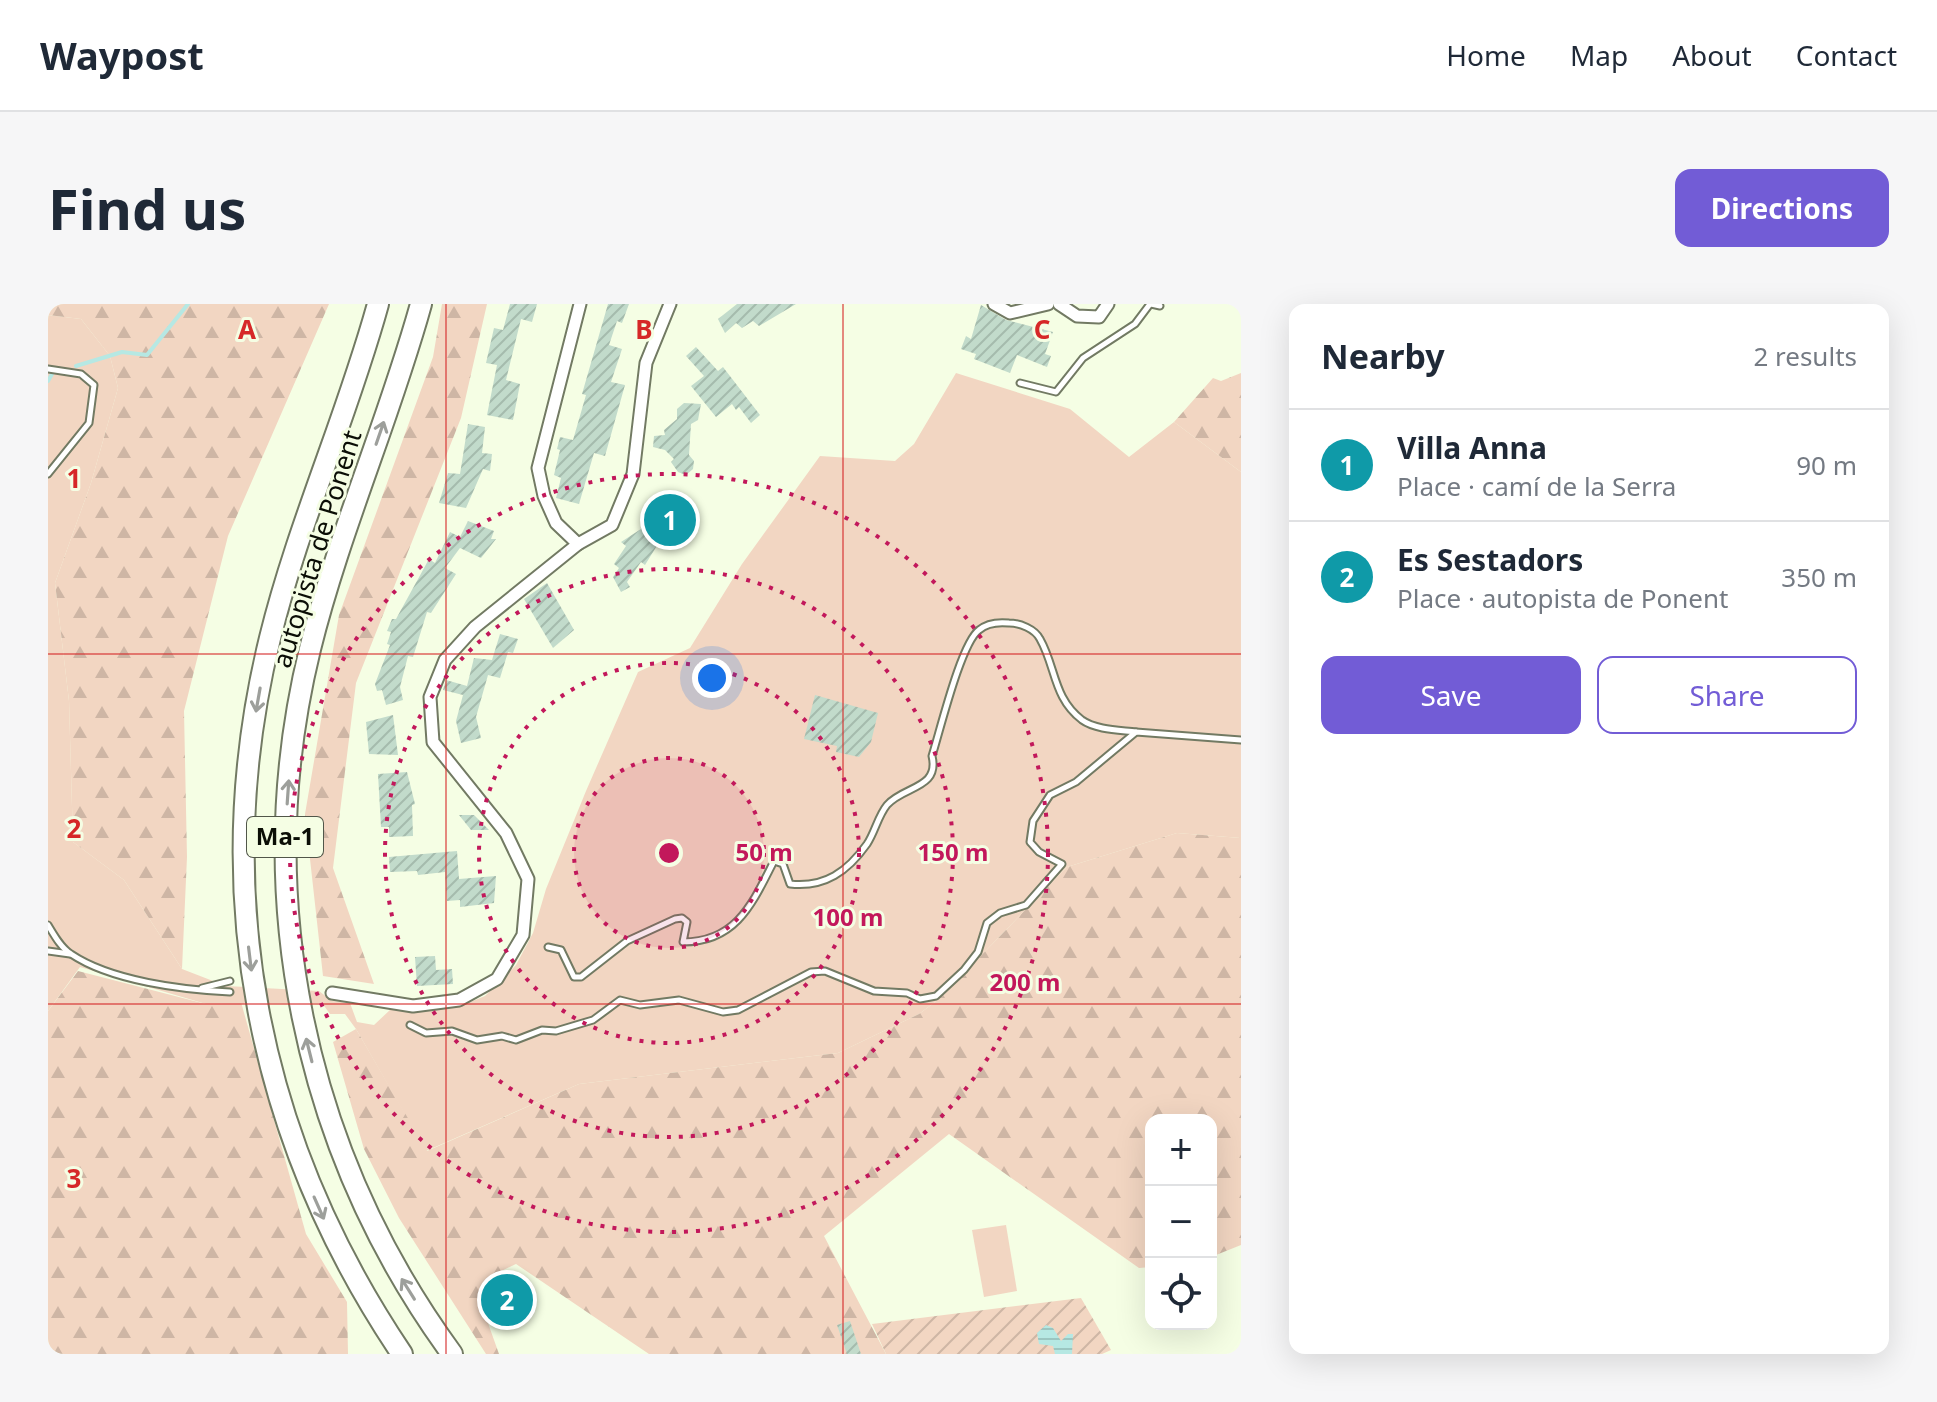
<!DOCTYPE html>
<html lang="en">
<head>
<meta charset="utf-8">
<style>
  body { margin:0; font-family:"Noto Sans",sans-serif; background:#f6f6f7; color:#1f2937 }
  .controls { position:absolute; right:24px; bottom:24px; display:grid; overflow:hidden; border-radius:16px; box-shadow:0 8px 32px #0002 }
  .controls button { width:72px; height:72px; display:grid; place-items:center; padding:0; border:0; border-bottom:2px solid #e0e1e3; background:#fff; color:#1f2937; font:40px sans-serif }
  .you { position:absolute; left:664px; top:374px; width:28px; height:28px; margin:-20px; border:6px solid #fff; border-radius:50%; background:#1a73e8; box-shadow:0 0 0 12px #1a73e833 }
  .badge { display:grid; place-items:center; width:52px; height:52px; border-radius:50%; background:#725cd6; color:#fff; font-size:26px; font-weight:700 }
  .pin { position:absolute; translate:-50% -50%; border:4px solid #fff; box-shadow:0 2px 8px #0006 }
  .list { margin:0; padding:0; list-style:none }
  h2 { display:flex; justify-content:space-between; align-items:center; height:104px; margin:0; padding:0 32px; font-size:34px }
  h2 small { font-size:26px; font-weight:400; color:#747a83 }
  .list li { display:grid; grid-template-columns:52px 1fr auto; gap:24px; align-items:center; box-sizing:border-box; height:112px; padding:0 32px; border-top:2px solid #e0e1e3 }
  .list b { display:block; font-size:30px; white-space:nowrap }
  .list p { margin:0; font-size:26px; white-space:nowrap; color:#747a83 }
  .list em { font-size:26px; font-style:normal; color:#747a83 }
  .actions { display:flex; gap:16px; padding:24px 32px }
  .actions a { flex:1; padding:18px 0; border:2px solid #725cd6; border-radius:16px; text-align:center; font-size:28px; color:#725cd6 }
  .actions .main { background:#725cd6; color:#fff }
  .icon { flex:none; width:44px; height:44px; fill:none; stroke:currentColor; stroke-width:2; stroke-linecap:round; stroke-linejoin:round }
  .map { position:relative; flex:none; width:1193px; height:1050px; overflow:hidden; border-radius:16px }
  header { display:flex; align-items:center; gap:48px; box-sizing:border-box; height:112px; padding:0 40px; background:#fff; border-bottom:2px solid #e0e1e3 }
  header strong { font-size:38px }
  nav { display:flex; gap:44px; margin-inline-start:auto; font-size:28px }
  .intro { display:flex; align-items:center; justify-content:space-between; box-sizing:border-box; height:192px; padding:0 48px }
  h1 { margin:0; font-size:56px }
  .button { padding:20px 36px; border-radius:16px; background:#725cd6; color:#fff; font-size:28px; font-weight:700 }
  main { display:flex; gap:48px; padding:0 48px }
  aside { flex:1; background:#fff; border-radius:16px; box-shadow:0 8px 32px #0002 }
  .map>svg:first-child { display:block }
</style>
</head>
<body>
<header>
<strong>Waypost</strong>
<nav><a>Home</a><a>Map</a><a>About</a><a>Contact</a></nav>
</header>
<div class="intro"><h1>Find us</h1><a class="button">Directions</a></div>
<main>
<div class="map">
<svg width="1193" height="1050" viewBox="0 0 1193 1050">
  <defs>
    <pattern id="forest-firs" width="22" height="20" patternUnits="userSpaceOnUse" patternTransform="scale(2)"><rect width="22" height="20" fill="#f2d6c2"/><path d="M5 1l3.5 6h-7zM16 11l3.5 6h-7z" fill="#ceb6a5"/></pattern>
    <pattern id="garden-furrows" width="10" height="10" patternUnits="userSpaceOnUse" patternTransform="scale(2)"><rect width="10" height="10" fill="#f2d6c2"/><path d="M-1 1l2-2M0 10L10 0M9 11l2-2" fill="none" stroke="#ceb6a5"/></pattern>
    <pattern id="water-rules" width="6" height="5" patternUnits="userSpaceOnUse" patternTransform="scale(2)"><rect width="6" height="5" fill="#b6e8e3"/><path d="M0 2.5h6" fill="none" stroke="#9bc6c1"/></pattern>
    <pattern id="building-hatch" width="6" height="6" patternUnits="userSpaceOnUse" patternTransform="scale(2)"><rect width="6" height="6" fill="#c2dbcb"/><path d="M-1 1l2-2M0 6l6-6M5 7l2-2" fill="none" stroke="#a5bbad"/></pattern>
  </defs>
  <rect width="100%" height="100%" fill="#f5fee4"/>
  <!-- grass -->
  <g fill="#f2d6c2">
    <path d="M0,11L33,15L62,52L70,84L43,179L7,279L21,397L25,538L76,576L134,665L178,682L271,687L284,697L302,699L309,718L326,721L343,705L407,704L437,692L468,661L485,629L498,585L538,487L590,368L642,344L694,260L772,152L847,157L866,140L908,69L1022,105L1081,153L1126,118L1193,168V534L1129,529L1019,563L891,695L871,710L790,749L531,780L378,847L308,725L297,710H282L274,699L158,700L32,663L0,707Z"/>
    <path d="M958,921L969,987L936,993L924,926Z"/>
  </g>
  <!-- forest -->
  <g fill="url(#forest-firs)">
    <path d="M0,0H281L180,232L136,407L139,553L134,665L76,576L25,538L21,397L7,279L43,179L70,84L62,52L33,15L0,11Z"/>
    <path d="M394,0H439L413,114L308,379L285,564L326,680L275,672L257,510L291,311L385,53Z"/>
    <path d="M1193,69V168L1126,118L1165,74L1173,77Z"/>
    <path d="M1129,529L1193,534V941L1163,953V816H1103V963L1091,964L901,830L776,932L838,1050H601L468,960L445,971L435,1005L451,1050H438L351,914L316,845L285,738L308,725L379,847L531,780L790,749L871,710L891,695L1019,563Z"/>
    <path d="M30,667L158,700L193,698L258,930L299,998L300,1050H0V707Z"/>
  </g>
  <!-- garden -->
  <path fill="url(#garden-furrows)" d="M1033,994L1063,1046L1054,1050H838L824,1020Z"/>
  <!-- water -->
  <path fill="url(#water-rules)" d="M998,1021L1005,1024L1013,1037L1020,1030H1025L1024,1050H1007L1005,1042L991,1040L989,1029Z"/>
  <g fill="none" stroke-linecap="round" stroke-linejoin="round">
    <!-- stream -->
    <g stroke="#b6e8e3" stroke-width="4">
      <path d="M28,62L74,48L99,51L140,0"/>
      <path d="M0,77L4,70"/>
    </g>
  </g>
  <!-- building -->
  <g fill="url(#building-hatch)">
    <path d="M462,0H489L484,18L473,15L458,76L472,80L465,116L439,111L449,61L438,59L446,24L455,26Z"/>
    <path d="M560,0H581L574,19L569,17L561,41L574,45L563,78L577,81L557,152L546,149L531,200L508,194L513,174L506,171L512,146L509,145L512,133L525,136L538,91L534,90Z"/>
    <path d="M689,0H748L711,22L705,17L694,24L688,19L677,29L670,15Z"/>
    <path d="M933,1L958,16L1005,28L997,50L1003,52L999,63L969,51L962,69L926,55L928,50L913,45L918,32L923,35Z"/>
    <path d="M648,43L670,67L675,63L712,111L703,119L691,103L688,106L684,100L668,113L643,82L656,72L638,52Z"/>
    <path d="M636,99L653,100L650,116L643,120L641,151L646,157L645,165L638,171L630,168L623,158L626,155L617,146L605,143L606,132L617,131L616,126L629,115V105Z"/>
    <path d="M420,120L437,123L434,149L444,150L442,167L435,165L418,204L391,199L400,169L412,170Z"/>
    <path d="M625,194L634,195L639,202L633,234L625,241L610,240L597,261L593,258L579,278L582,283L573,288L565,273L571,264L566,260L578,242L573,238L593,225L598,198L616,202Z"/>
    <path d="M420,217L446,227L443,235H448L433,254L412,244L397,264L408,270L383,309L379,308L365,353L360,352L352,383L355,396L338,401L334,386L329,387L327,380L342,341L339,340L343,328L339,327L344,315H348L381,255L387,259L402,228L412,233Z"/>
    <path d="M499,279L526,326L505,344L476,295Z"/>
    <path d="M452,330L470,335L465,349L460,348L452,374L440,371L428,413L433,434L413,439L408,417L415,391L395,386L397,379L398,376L419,382L426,354L444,356Z"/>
    <path d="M767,391L830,409L823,438L811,453L788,448L789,442L756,435Z"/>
    <path d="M345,411L350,451L321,450L318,418Z"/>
    <path d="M359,468L367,500L364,501L365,532L341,533V523H333L330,470Z"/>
    <path d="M411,511H426L441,526H423Z"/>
    <path d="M409,547L411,575L448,572L446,599L412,603V596L399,597L397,568L370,571L369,567L342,568L341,553Z"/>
    <path d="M387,652L388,666L404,665L405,680L369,682L367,653Z"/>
    <path d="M464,979L477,999L462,1008L457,1000L449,1005L442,993Z"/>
    <path d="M802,1017L813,1050H799L789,1021Z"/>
  </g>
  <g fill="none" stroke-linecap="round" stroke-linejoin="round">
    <defs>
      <g id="lane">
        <path d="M1103,0L1112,2"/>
        <path d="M0,65L33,70L46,81L41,119L0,170"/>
        <path d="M972,79L1008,88L1035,54L1087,20L1102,0"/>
        <path d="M0,621C6,631 13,644 23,650C63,677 135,686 182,688"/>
        <path d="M500,643L513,646L526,673H533L579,637L627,615L634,614L639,618L635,638C689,638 705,598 726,557L735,560L742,580C777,584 800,567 819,540C827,528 830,512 839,501C855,482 892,485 884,452C892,427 913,339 931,326C939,319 951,318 961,319C972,319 987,325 992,335C1008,363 1005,394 1034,416C1048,426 1072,426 1088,428"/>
        <path d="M0,647L22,650"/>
        <path d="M154,684L182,677"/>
        <path d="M362,721L378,729L404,727L429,736L454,732L468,736L494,726L508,727L545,716L572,696L592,701L631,696L675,708L690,706L763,668L777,667L826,687L859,689L872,695L888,692L916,666L930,648L939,619L952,609L978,601L1014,560L991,548L982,538L985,517L1002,491L1028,478L1088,428L1193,436"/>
      </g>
      <g id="street">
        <path d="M946,0L962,9L1000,0"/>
        <path d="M1011,0L1029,12L1051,13L1060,0"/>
        <path d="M530,240L508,219L496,192L490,164L532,0"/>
        <path d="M284,689L365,702L411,696L449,675L475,631L480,575L458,529L385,438L382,393L397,356L427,323L530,240L564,221L585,170L598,59L622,0"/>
      </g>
      <g id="highway">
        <path d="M330,0C299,113 250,220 222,334C160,587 209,835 354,1050"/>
        <path d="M373,0C341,116 291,228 262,345C202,590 255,846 404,1050"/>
      </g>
    </defs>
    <!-- lane casing -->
    <use href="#lane" stroke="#727a63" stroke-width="9"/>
    <!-- street casing -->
    <use href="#street" stroke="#727a63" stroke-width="15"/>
    <!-- highway casing -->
    <use href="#highway" stroke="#727a63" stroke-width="24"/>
    <!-- lane -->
    <use href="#lane" stroke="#fff" stroke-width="5"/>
    <!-- street -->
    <use href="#street" stroke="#fff" stroke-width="11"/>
    <!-- highway -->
    <use href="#highway" stroke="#fff" stroke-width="20"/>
  </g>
  <!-- one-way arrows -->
  <defs><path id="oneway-shaft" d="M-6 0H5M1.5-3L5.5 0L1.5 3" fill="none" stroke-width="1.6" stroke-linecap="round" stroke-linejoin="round" transform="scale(2)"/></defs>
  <g stroke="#9d9f9b">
    <use href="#oneway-shaft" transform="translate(332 129) rotate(-71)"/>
    <use href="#oneway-shaft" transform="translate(210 396) rotate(100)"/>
    <use href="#oneway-shaft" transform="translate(240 488) rotate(-86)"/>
    <use href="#oneway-shaft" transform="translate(202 655) rotate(83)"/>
    <use href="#oneway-shaft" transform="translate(261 746) rotate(-104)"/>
    <use href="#oneway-shaft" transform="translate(271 904) rotate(66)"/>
    <use href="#oneway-shaft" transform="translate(360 985) rotate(-122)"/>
  </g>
  <!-- grid -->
  <path fill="none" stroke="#d62828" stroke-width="2" stroke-opacity="0.55" d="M398,0V1050M795,0V1050M0,350H1193M0,700H1193"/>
  <!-- distance rings -->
  <circle cx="621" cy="549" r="95" fill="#c2185b" fill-opacity=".12"/>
  <g fill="none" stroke="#c2185b" stroke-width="4" stroke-dasharray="4 8">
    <circle cx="621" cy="549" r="95"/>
    <circle cx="621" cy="549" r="190"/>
    <circle cx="621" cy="549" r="284"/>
    <circle cx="621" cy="549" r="379"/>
  </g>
  <g text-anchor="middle" stroke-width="6" stroke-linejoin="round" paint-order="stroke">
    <!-- shield labels -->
    <rect fill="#f5fee4" stroke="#515649" stroke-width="2" x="199" y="513" width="76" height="40" rx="6"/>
    <g font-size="24" font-weight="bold" fill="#0b0e06">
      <text x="237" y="541">Ma-1</text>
    </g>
    <!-- street labels -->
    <g font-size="26" fill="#0b0e06" stroke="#f5fee4">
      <text transform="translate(269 245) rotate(-73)" y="9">autopista de Ponent</text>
    </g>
  </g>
  <g font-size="26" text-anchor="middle" font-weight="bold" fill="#d62828" stroke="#f5fee4" stroke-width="6" stroke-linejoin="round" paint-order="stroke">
    <text x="199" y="35">A</text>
    <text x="596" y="35">B</text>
    <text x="994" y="35">C</text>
    <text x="26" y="184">1</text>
    <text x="26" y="534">2</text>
    <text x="26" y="884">3</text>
  </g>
  <circle cx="621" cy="549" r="12" fill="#c2185b" stroke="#f5fee4" stroke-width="4"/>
  <g font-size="24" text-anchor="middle" font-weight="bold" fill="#c2185b" stroke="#f5fee4" stroke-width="6" stroke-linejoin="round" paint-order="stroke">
    <text x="716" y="557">50 m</text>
    <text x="905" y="557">150 m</text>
    <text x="800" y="622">100 m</text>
    <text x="977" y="687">200 m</text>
  </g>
</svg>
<div class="controls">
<button>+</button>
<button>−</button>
<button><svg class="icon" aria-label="locate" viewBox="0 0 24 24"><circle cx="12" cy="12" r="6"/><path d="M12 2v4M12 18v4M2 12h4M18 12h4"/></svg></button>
</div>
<div class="you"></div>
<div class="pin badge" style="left:622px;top:216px;background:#0f9aa8">1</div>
<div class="pin badge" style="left:459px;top:996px;background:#0f9aa8">2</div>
</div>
<aside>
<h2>Nearby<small>2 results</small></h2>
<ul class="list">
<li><span class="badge" style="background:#0f9aa8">1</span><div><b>Villa Anna</b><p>Place · camí de la Serra</p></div><em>90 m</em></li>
<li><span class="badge" style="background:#0f9aa8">2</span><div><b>Es Sestadors</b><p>Place · autopista de Ponent</p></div><em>350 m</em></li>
</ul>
<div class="actions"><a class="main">Save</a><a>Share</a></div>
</aside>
</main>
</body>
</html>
